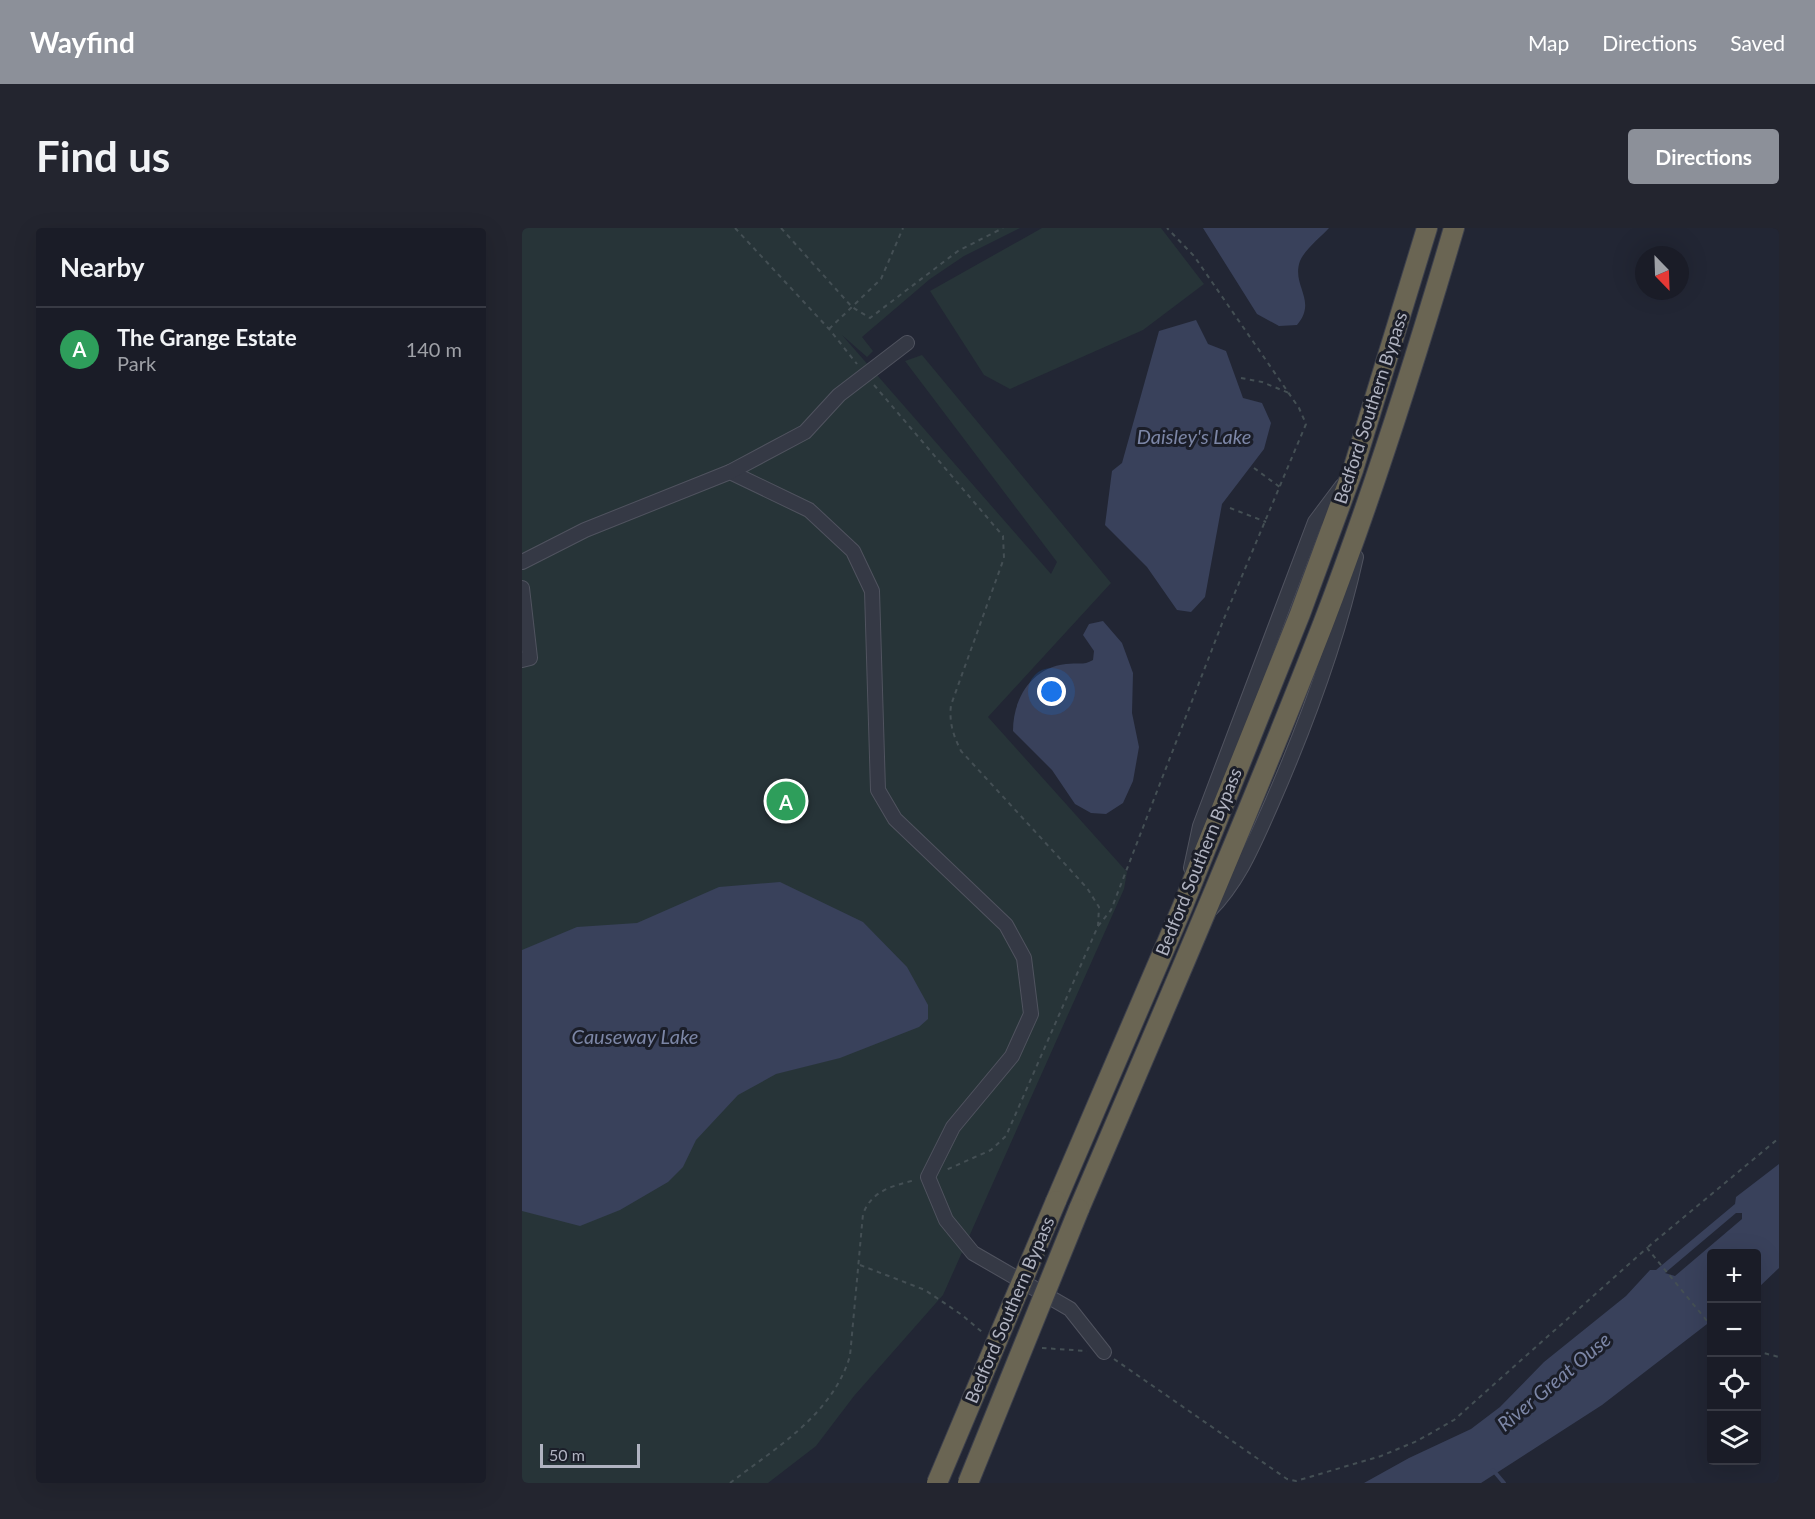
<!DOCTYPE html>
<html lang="en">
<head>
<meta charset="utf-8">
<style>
  body { margin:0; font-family:Lato,sans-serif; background:#23252f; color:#f1f3f6 }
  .controls { position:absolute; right:18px; bottom:18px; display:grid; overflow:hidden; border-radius:6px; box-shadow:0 6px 24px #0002 }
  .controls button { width:54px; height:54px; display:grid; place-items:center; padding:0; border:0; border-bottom:2px solid #383a44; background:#1a1c27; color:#f1f3f6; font:30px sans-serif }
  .compass { position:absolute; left:1113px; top:18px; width:54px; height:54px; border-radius:50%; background:#1a1c27; box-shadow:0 6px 24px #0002; rotate:157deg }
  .scale { position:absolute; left:18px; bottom:15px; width:100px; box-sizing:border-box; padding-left:6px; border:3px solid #b0b3c1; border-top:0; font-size:16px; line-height:21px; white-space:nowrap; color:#b0b3c1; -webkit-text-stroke:4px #1b1e29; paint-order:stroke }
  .you { position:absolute; left:530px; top:464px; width:21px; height:21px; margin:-15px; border:4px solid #fff; border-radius:50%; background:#1a73e8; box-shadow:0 0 0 9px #1a73e833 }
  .badge { display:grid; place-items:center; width:39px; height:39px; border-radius:50%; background:#8c9099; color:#fff; font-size:20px; font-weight:700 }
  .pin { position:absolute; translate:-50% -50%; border:3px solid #fff; box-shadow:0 2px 6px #0006 }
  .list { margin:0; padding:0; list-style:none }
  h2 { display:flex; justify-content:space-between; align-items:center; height:78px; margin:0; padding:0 24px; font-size:26px }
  h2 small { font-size:20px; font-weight:400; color:#9fa1a7 }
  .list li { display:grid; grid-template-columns:39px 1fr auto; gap:18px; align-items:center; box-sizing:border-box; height:84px; padding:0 24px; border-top:2px solid #383a44 }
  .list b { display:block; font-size:22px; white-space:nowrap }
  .list p { margin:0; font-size:20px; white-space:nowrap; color:#9fa1a7 }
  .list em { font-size:20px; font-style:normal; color:#9fa1a7 }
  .icon { flex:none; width:33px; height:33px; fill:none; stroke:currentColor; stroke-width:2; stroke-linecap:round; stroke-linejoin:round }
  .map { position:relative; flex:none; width:1257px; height:1255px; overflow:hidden; border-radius:6px }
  header { display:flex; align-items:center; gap:36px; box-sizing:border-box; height:84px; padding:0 30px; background:#8c9099; color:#fff }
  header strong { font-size:28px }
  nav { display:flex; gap:33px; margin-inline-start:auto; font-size:21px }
  .intro { display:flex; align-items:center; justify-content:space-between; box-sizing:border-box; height:144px; padding:0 36px }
  h1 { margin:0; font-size:42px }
  .button { padding:15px 27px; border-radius:6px; background:#8c9099; color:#fff; font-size:21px; font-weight:700 }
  main { display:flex; gap:36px; padding:0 36px }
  aside { flex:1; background:#1a1c27; border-radius:6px; box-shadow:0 6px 24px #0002 }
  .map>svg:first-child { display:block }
</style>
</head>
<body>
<header>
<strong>Wayfind</strong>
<nav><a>Map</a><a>Directions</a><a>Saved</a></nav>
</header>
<div class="intro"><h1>Find us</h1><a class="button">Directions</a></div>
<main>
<aside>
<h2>Nearby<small></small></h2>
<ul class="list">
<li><span class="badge" style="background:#2e9e5b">A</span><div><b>The Grange Estate</b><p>Park</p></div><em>140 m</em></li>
</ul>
</aside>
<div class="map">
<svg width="1257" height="1255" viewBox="0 0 1257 1255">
  <rect width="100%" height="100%" fill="#222634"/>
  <!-- green -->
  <g fill="#273438">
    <path d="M0,0H498L442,28L408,51L340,109L351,123L345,129L320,107L529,346L535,334L383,133L400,127L589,355L466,489L605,644L602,661L421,1067L332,1168L294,1218L246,1255H0Z"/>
    <path d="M520,0H639L682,56L621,102L488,161L462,147L408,63Z"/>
  </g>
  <!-- water -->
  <g fill="#39415b" fill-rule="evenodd">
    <path d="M681,0H807C799,9 783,21 778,33C769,58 796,72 775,97L757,98L735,86Z"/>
    <path d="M674,92L686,116L704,123L721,170L740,175L749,195L742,221L700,276L683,369L669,384L655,382L625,339L583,297L590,243L600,235L637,103Z"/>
    <path d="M581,393L600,415L611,445L610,485L617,519L611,553L601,575L584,586L569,585L553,576L530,542L491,503C491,471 509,440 544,436C555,434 561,438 571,432L572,423L561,407L567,396Z"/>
    <path d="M258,654L341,694L385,739L406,777V791L397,799L318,830L254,846L216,867L174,912L161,939L146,954L98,982L58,998L0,983V722L55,699L115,695L197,659Z"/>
    <path d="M1257,936V1040L1235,1061L1234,1026H1190L1189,1093L1080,1177L959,1255H842L887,1230L949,1201L978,1179L1022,1134L1104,1068L1128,1042H1134L1213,976L1214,969ZM1214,985H1220V991L1153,1048L1143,1045Z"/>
  </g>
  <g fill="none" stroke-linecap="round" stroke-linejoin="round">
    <!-- stream -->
    <path stroke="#39415b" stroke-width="4" d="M971,1242L982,1255"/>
    <defs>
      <g id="minor">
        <path d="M208,244L287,282L331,323L350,363L356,562L373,591L484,697L502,730L509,786L490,828L431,899L406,949L424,992L451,1025L548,1081L582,1124"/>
        <path d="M0,334L63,302L208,244L283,204L317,167L385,115"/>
        <path d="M0,360L8,430L0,432"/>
        <path d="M669,640L678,598L793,294L820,258"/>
        <path d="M687,683C717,653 732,615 749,577C784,497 815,415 834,329"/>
      </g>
      <g id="highway">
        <path d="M534,973L660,680L778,386L831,242L905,0"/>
        <path d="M557,981C640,787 724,593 801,396C851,266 893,133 932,0"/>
      </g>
    </defs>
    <!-- minor casing -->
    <use href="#minor" stroke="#50535f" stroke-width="16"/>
    <!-- highway casing -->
    <use href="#highway" stroke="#3d404c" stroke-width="22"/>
    <!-- path -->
    <g stroke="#444f54" stroke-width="2" stroke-dasharray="4.5 4.5" stroke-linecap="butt">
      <path d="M213,0L307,101L335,136"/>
      <path d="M259,0L330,79L348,90L436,23L481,0"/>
      <path d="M307,101L359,51L381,0"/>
      <path d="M719,150L740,154L767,165"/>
      <path d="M352,157L481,308L482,330L429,477C427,494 431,507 439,523L565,660L577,679L576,698L484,908L469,922L424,942"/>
      <path d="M732,240L759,260"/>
      <path d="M708,280L744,294"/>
      <path d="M576,698L589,682L701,393L784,196L777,180L672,28L645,0"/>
      <path d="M1126,1019L1257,910"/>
      <path d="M338,1037L403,1062L440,1087L460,1104"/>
      <path d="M520,1120L565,1123"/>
      <path d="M1234,1123L1257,1129"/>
      <path d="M592,1131L765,1251L774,1253L859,1228L895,1213L932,1192L1125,1020L1190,1099"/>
      <path d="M208,1255C255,1219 310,1187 328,1128L341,986C350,962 371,958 393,952"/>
    </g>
    <!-- minor -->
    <use href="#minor" stroke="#353945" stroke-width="14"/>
    <!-- highway -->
    <use href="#highway" stroke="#6a6553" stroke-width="20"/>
    <defs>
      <g id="highway-bridge">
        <path d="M415,1255L534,973"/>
        <path d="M446,1255L557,981"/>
      </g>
    </defs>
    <!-- highway-bridge casing -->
    <use href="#highway-bridge" stroke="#3d404c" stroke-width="22" stroke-linecap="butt"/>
    <!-- highway-bridge -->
    <use href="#highway-bridge" stroke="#6a6553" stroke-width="20"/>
  </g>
  <g text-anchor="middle" stroke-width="6" stroke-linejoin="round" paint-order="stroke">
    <!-- street labels -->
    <g font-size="18" fill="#b0b3c1" stroke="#1b1e29">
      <text transform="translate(849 180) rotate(-72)" y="6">Bedford Southern Bypass</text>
      <text transform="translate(677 634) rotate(-68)" y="6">Bedford Southern Bypass</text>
      <text transform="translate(488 1082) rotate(-67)" y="6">Bedford Southern Bypass</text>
    </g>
    <!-- water labels -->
    <g font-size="20" font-style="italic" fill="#7c86a6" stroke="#1b1e29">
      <text x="672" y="216">Daisley's Lake</text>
      <text x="113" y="816">Causeway Lake</text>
      <text transform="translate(1032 1154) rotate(-40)" y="7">River Great Ouse</text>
    </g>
  </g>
</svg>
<div class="controls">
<button>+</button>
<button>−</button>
<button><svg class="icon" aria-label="locate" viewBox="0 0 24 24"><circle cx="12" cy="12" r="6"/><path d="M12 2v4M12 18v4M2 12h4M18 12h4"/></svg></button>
<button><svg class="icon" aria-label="layers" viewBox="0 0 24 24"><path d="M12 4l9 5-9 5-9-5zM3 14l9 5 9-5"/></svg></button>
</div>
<svg class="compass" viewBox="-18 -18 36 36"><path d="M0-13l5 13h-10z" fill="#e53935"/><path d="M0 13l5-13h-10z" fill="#9fa1a7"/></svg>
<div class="scale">50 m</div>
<div class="you"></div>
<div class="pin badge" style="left:264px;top:573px;background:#2e9e5b">A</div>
</div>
</main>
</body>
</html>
